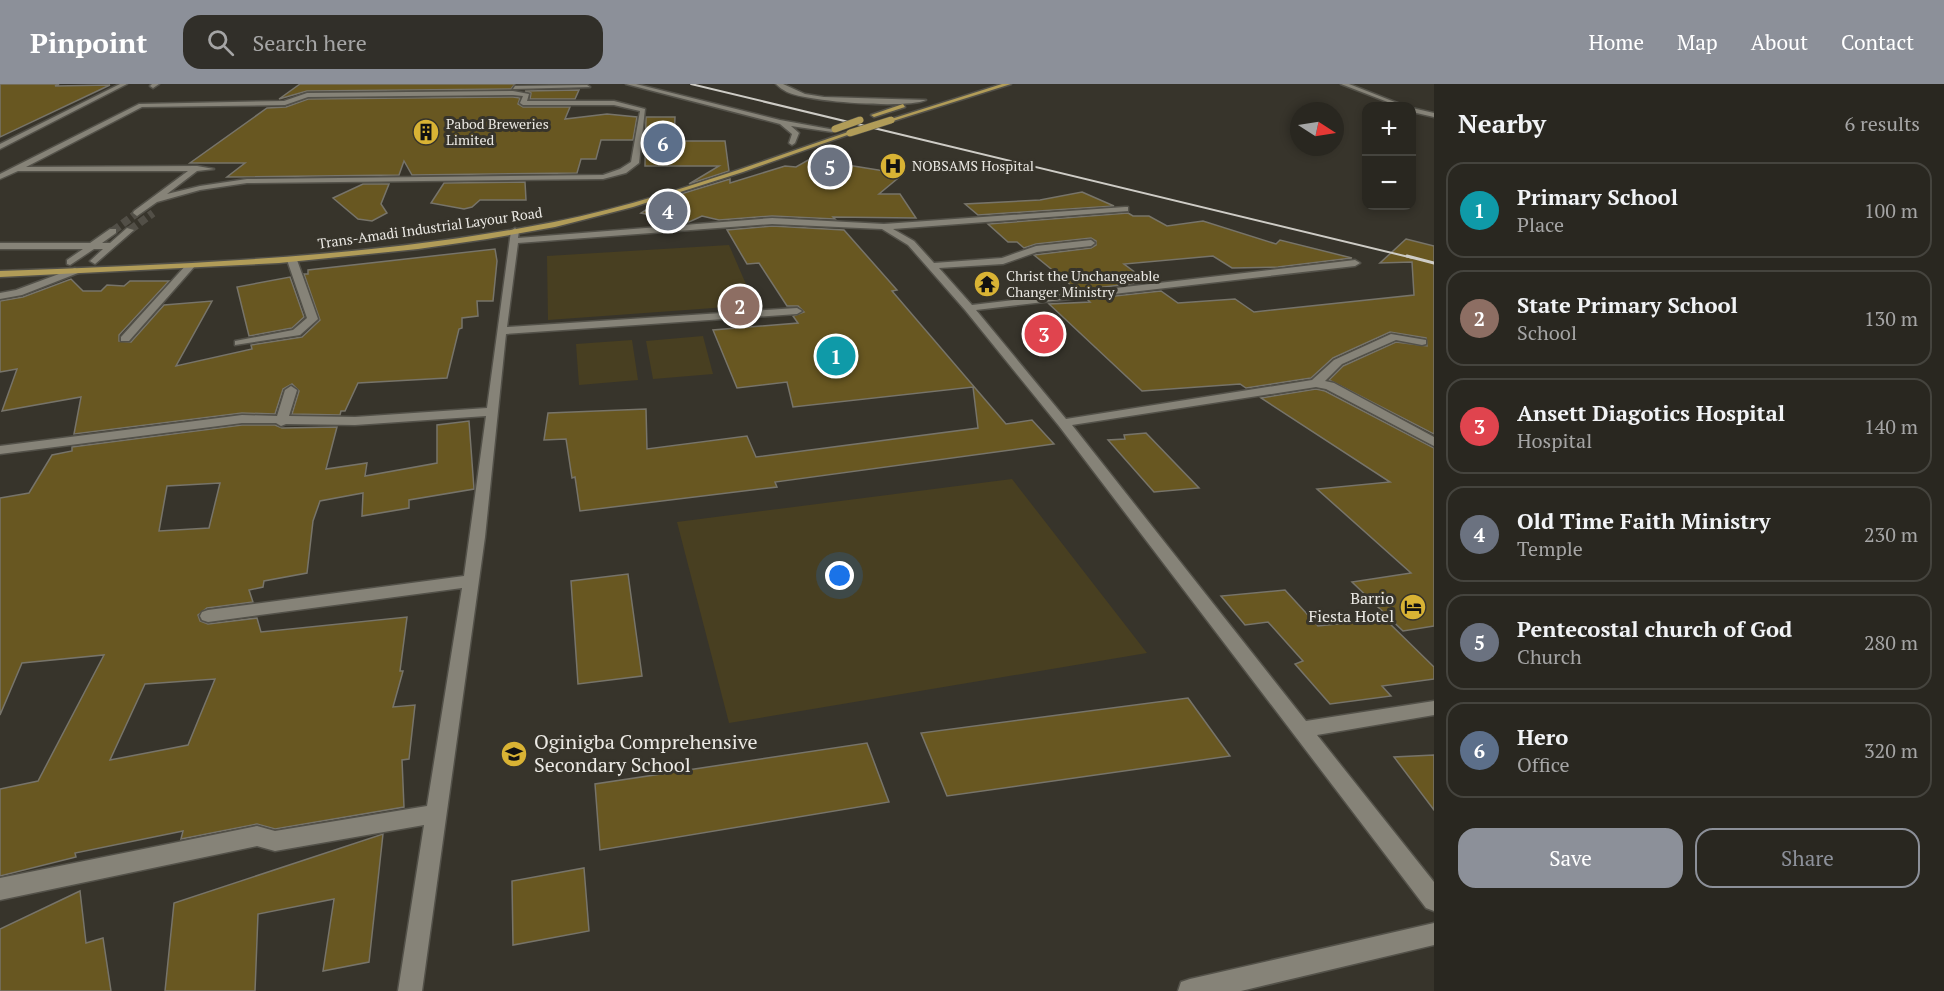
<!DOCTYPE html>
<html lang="en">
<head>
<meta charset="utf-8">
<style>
  body { margin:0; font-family:"PT Serif",serif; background:#312f29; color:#f1f3f6 }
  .controls { position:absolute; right:18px; top:18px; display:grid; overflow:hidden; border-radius:12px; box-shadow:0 3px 9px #0003 }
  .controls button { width:54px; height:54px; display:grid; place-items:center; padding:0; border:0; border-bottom:2px solid #45443e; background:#292720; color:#f1f3f6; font:30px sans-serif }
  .compass { position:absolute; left:1290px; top:18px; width:54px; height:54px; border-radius:50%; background:#292720; box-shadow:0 3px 9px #0003; rotate:102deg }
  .you { position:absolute; left:840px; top:492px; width:21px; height:21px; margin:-15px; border:4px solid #fff; border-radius:50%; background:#1a73e8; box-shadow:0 0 0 9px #1a73e833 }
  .badge { display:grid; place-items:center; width:39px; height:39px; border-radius:50%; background:#8c9099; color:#fff; font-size:20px; font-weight:700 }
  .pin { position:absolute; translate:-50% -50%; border:3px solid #fff; box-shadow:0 2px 6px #0006 }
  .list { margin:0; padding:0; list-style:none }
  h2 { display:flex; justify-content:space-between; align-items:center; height:78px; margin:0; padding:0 24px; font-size:26px }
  h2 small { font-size:20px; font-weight:400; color:#a5a5a5 }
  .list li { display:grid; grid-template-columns:39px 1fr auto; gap:18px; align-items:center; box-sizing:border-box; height:96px; margin:0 12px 12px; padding:0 12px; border:2px solid #45443e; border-radius:18px }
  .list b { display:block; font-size:22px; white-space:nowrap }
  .list p { margin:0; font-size:20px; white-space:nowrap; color:#a5a5a5 }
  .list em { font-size:20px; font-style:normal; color:#a5a5a5 }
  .actions { display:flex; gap:12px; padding:18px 24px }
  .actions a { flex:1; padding:14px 0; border:2px solid #8c9099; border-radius:18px; text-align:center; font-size:21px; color:#8c9099 }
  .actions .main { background:#8c9099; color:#fff }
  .icon { flex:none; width:33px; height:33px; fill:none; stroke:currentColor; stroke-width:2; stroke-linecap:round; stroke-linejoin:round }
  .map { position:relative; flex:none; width:1434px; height:907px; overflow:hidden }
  header { display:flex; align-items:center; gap:36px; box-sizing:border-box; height:84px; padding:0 30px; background:#8c9099; color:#fff }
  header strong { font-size:28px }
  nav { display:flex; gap:33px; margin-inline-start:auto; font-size:21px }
  .search { width:420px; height:54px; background:#312f29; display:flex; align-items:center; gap:15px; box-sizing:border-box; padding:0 21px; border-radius:18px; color:#a5a5a5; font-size:22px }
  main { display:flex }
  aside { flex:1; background:#292720 }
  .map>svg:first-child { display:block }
</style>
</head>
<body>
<header>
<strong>Pinpoint</strong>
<div class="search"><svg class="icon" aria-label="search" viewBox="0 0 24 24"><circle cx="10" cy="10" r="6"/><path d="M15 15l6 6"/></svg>Search here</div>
<nav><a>Home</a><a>Map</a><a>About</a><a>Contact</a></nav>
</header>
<main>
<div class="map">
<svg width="1434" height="907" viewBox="0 0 1434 907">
  <rect width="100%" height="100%" fill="#37342b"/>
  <!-- green -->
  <g fill="#483f21">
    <path d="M729,161L755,221L548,236L547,172Z"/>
    <path d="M703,252L713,290L653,295L646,257Z"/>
    <path d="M632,256L638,296L579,301L576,260Z"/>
    <path d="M1012,395L1147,569L729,639L677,438Z"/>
  </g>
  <!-- building -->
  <g fill="#685721" stroke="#77746a" stroke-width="1.5" fill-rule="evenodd">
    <path d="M0,0H59L55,2L110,1L0,53Z"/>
    <path d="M300,0H515L511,5L307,7L279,15Z"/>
    <path d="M579,6L575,15H530L531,9L525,7Z"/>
    <path d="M513,13L520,14L518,20L523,23H570L565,35L607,30L637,33L633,56H601L596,75H581L577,89L412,91L404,77L399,91L227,93L245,79H190L267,24L286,23L308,15Z"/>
    <path d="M646,33H675L674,57H725L729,87L689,100L719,82H645Z"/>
    <path d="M810,75L903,90L879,110H900L916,134L833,133L835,135L772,132L719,136L702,132L689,138L641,129L661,116L730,95V99L785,82L796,83Z"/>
    <path d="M525,98L526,116H480L472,123L464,125L431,119L444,99Z"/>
    <path d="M363,100H389L381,120L387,129L372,137L358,135L333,114Z"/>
    <path d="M1082,108L1114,122L978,131L965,120L1040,116Z"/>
    <path d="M1128,129L1133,132H1149L1167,142L1203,137L1276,160L1280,156L1352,174L1278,183L1232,184L1213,172L1124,180L1148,198L1077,206L1034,171L1091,164L1096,161V157L1091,154L1036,160L1024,164L1017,158H1008L988,140Z"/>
    <path d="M772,142L844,146L897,206L892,207L1006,340L1032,336L1054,360L775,398L777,403L580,427L575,393L572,394L566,355L544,356L548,329L646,325L647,365L747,352L756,373L978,344L973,303L793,323L787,298L737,304L713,246L798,239L793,232L804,228L798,222H787L759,179L747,180L727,146Z"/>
    <path d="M1406,155L1434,162V350L1329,296L1343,282L1396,258L1427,262L1426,254L1390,248L1333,274L1311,294L1246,304L1240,300L1142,307L1049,220L1090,218L1087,215L1161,207L1178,219L1235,215L1254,228L1414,211L1412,178L1380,179Z"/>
    <path d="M495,165L497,177L493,217H477L478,232L462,234V244L459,245L447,294L358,299L345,327H341L340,331L292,330L299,307L292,300L283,305L275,330L242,329L74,350L81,313L2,327L17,285L0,288V217L23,213L71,195L83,207H101L107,201L124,202L130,197H169L119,251V257L131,258L164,221L212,217L176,282L252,265L251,261L302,253L320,236L304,190H308V186Z"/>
    <path d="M290,193L304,233L292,244L249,252L237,203Z"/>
    <path d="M1316,305L1325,307L1434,364V542L1403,547L1352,498L1411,489L1317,405L1390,398L1261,314Z"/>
    <path d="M469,337L474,405L409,416V424L362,432L363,409L320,417L313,437L307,489L264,497L263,503L249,506L253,518L207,524L198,531L200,537L208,540L257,534L261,548L407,533L400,587H403L393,623L415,621L409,675L402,676L404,723L275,745L257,740L181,755L183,747L75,769L76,773L0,792V705L38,697L104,571L22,579L0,631V414L29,409L52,371L72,367V363L242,341H275L282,344L337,343L326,385L367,379L365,392L437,379V341ZM220,399L209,444L159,447L167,402ZM215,595L188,661L110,676L145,600Z"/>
    <path d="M1146,349L1199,404L1154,408L1108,356L1125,355L1124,351Z"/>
    <path d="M628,490L642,592L578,600L571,497Z"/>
    <path d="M1285,506L1318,542L1385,535L1434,583V595L1382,602L1391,612L1330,620L1295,580L1303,577L1268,538L1245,541L1221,512Z"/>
    <path d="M1188,614L1230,672L947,712L921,649Z"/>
    <path d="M867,659L889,718L600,766L595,700Z"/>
    <path d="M1434,671V726L1394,673Z"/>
    <path d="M383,750L369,878L323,887L334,815L258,830L255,907H165L174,819Z"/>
    <path d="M584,784L589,847L513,861L512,797Z"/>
    <path d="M80,807L86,859L103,854L111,907H0V845Z"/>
  </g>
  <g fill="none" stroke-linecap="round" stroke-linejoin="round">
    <!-- minor-tunnel -->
    <g stroke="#524f47" stroke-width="8" stroke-dasharray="8 4" stroke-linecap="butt">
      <path d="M130,146L153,129"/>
      <path d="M113,147L137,129"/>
    </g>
    <defs>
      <g id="minor">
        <path d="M120,0H127L0,65V60Z"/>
        <path d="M152,0H159L153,4L150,2Z"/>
        <path d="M626,0H636L780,36L835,46L832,48L791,42L799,49L795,59L792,61L789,59L792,50L780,40Z"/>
        <path d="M776,0H783L805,10L824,13L926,16C907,25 808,18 787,8C783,6 779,3 776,0Z"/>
        <path d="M1341,0H1349L1405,22H1398Z"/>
        <path d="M515,2L587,1L590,3L513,5Z"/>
        <path d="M513,7L529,10L527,17H614L645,25L639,79L626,89L603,95L247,99L200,106L157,118L137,132L133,129L134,127L188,87H18L0,95V90L139,20L284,17L307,9ZM513,11L523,12L520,19L523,21H614L640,27L631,78L620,85L603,91L247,95L200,102L167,110L197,87L214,85L197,82L26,83L142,23L285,21L308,13Z"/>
        <path d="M1412,24L1434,29V33L1412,28Z"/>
        <path d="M1125,123H1128V127L893,145L914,157L934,179L1002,174L1036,162L1091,156L1095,159L1091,162L1037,168L1003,180L939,184L972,221L1355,176L1360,179L1355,182L976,226L1066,335L1312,296L1334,276L1391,250L1426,256V260L1422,261L1396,256L1342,280L1325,297L1334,299L1434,353V362L1326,305L1316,303L1072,341L1306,637L1434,617V631L1317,651L1434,798V827L1426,824L1059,342L965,226L908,161L882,145L772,140L518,159L507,243L797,224L802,227L797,230L506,250L485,453L422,907H398L424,741L275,767L257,762L0,816V794L257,742L275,747L427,722L462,504L208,538L202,536L200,532L202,528L208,526L464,492L486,332L355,341L286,340L281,342L276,339H242L0,370V362L242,331L277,332L285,306L291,302L297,306L289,332L355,333L487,324L511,147L515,144L519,147L518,154L772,134L884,140Z"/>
        <path d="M127,144L134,146L95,180L90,177L103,165H94L70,181L67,180V176L83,165H0V159H90L110,145H116V149L102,159H110Z"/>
        <path d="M289,174L297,176L318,235L300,251L235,261V257L293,246L307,234L287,176Z"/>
        <path d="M187,180L195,182L129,257H121V253Z"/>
        <path d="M75,184L80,187L78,189L22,211L0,215V209L16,206Z"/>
        <path d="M1434,839V861L1241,907H1178L1181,898L1190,895Z"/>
      </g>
      <g id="major">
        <path d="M1002,0H1011L893,37L888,36Z"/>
        <path d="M903,20L905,23L874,33L871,31Z"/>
        <path d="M848,48L853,49L743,88L633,123L555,143L487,155L418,165L279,179L0,193V187C185,180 371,174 554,138C654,118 751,81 848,48Z"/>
      </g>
    </defs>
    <!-- minor casing -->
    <use href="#minor" stroke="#535149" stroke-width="3"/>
    <!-- major casing -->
    <use href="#major" stroke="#535149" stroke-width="3"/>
    <!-- minor -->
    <use href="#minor" fill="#868378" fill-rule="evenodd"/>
    <!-- major -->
    <use href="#major" fill="#b19c58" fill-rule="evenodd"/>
    <!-- rail-far1 -->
    <path stroke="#ceccc6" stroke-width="2" d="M691,0L1413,174"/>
    <!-- rail -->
    <path stroke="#ceccc6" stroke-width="3" d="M1407,172L1434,179"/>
    <defs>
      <g id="major-bridge">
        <path d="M835,45L860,36"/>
        <path d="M850,49L891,36"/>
      </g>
    </defs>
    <!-- major-bridge casing -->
    <use href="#major-bridge" stroke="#535149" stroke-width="8" stroke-linecap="butt"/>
    <!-- major-bridge -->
    <use href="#major-bridge" stroke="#b19c58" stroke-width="7"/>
  </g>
  <!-- icons -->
  <defs>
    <symbol id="building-disc" viewBox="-11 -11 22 22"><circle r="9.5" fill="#d9b334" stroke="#37342b"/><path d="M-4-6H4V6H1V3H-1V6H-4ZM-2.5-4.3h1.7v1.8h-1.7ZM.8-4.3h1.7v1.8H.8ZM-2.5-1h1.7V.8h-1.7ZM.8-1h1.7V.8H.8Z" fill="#111"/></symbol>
    <symbol id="hospital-disc" viewBox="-11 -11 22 22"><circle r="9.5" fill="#d9b334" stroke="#37342b"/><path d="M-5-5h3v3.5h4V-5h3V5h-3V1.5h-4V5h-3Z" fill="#111"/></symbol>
    <symbol id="temple-disc" viewBox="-11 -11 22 22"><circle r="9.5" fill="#d9b334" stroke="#37342b"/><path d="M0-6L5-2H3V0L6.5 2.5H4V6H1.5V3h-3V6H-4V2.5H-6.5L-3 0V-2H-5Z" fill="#111"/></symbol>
    <symbol id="hotel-disc" viewBox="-11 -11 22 22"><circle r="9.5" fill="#d9b334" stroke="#37342b"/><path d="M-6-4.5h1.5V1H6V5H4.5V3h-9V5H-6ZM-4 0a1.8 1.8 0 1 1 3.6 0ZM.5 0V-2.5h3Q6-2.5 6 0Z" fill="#111"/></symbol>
    <symbol id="university-disc" viewBox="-11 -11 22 22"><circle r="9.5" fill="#d9b334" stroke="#37342b"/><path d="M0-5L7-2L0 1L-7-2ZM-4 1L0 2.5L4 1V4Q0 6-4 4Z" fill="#111"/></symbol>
  </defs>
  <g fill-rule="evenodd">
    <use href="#building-disc" x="411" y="33" width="30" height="30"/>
    <use href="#hospital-disc" x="878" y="67" width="30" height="30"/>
    <use href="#temple-disc" x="972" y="185" width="30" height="30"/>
    <use href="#hotel-disc" x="1398" y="508" width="30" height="30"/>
    <use href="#university-disc" x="499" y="655" width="30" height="30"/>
  </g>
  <g text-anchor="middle" stroke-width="6" stroke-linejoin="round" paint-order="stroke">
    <!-- far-poi labels -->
    <g font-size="14" fill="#ebe9e4" stroke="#37342b" text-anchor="start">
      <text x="446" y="45">Pabod Breweries<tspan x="446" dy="16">Limited</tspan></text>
      <text x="912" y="87">NOBSAMS Hospital</text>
      <text x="1006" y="197">Christ the Unchangeable<tspan x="1006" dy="16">Changer Ministry</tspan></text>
    </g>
    <!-- far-street labels -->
    <g font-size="14" fill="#ebe9e4" stroke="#37342b">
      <text transform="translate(430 144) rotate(-8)" y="5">Trans-Amadi Industrial Layour Road</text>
    </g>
    <!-- poi labels -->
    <g font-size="16" fill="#ebe9e4" stroke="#37342b" text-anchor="end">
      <text x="1394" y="520">Barrio<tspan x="1394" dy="18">Fiesta Hotel</tspan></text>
    </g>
    <!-- near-poi labels -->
    <g font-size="20" fill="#ebe9e4" stroke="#37342b" text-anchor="start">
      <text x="534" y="665">Oginigba Comprehensive<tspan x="534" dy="23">Secondary School</tspan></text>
    </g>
  </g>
</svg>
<div class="controls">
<button>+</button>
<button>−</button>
</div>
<svg class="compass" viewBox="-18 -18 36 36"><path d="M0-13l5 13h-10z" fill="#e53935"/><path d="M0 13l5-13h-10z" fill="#a5a5a5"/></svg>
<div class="you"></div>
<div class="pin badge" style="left:836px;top:272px;background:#0f9aa8">1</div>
<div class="pin badge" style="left:740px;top:222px;background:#8d6e63">2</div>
<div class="pin badge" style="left:1044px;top:250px;background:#e0444e">3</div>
<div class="pin badge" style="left:668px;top:127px;background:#6b7280">4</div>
<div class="pin badge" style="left:830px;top:83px;background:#6b7280">5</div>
<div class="pin badge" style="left:663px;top:59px;background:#5c6f8a">6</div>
</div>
<aside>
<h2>Nearby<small>6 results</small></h2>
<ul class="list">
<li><span class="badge" style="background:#0f9aa8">1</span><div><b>Primary School</b><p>Place</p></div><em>100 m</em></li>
<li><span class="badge" style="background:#8d6e63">2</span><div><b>State Primary School</b><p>School</p></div><em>130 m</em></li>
<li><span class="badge" style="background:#e0444e">3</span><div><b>Ansett Diagotics Hospital</b><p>Hospital</p></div><em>140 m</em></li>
<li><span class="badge" style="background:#6b7280">4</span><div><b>Old Time Faith Ministry</b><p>Temple</p></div><em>230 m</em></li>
<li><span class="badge" style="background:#6b7280">5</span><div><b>Pentecostal church of God</b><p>Church</p></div><em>280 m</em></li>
<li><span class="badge" style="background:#5c6f8a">6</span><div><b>Hero</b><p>Office</p></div><em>320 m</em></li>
</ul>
<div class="actions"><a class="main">Save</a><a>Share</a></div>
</aside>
</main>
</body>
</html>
